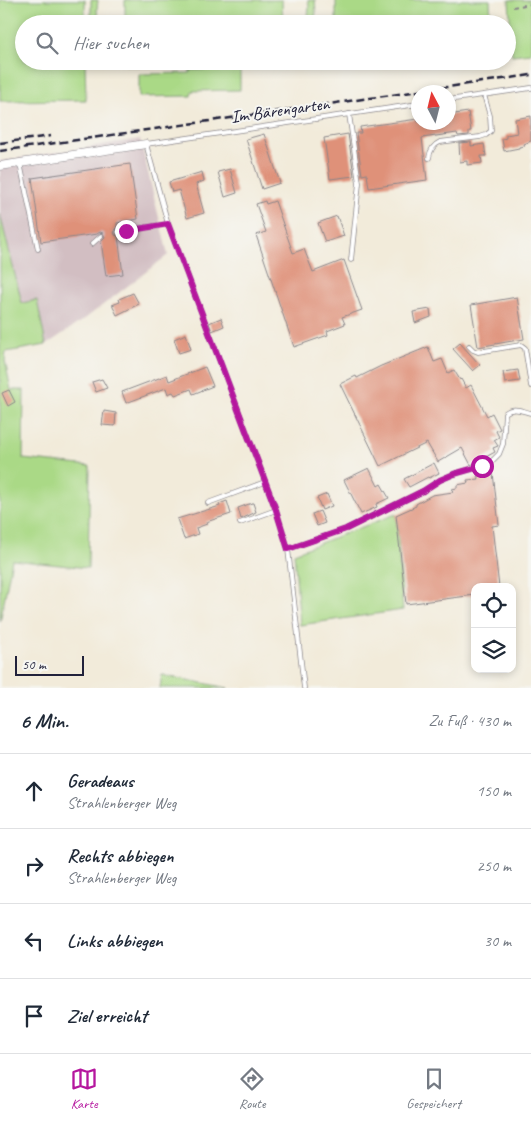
<!DOCTYPE html>
<html lang="de">
<head>
<meta charset="utf-8">
<style>
  body { margin:0; font-family:Caveat,sans-serif; background:#f2f2f3; color:#1f2937 }
  .controls { position:absolute; right:15px; bottom:15px; display:grid; overflow:hidden; border-radius:10px; box-shadow:0 2px 8px #0003 }
  .controls button { width:45px; height:45px; display:grid; place-items:center; padding:0; border:0; border-bottom:1px solid #e0e1e3; background:#fff; color:#1f2937; font:25px sans-serif }
  .compass { position:absolute; left:411px; top:85px; width:45px; height:45px; border-radius:50%; background:#fff; box-shadow:0 2px 8px #0003; rotate:353deg }
  .scale { position:absolute; left:15px; bottom:12px; width:69px; box-sizing:border-box; padding-left:5px; border:2px solid #22223b; border-top:0; font-size:14px; line-height:18px; white-space:nowrap; color:#22223b; -webkit-text-stroke:4px #f6f6f2; paint-order:stroke }
  .stop { position:absolute; width:15px; height:15px; margin:-11px; border:4px solid #b5179e; border-radius:50%; background:#fff }
  .stop.end { background:#b5179e; border-color:#fff; box-shadow:0 1px 5px #0008 }
  .list { margin:0; padding:0; list-style:none }
  h2 { display:flex; justify-content:space-between; align-items:center; height:65px; margin:0; padding:0 20px; font-size:21px }
  h2 small { font-size:16px; font-weight:400; color:#747a83 }
  .list li { display:grid; grid-template-columns:32px 1fr auto; gap:15px; align-items:center; box-sizing:border-box; height:75px; padding:0 20px; border-top:1px solid #e0e1e3 }
  .list b { display:block; font-size:19px; white-space:nowrap }
  .list p { margin:0; font-size:16px; white-space:nowrap; color:#747a83 }
  .list em { font-size:16px; font-style:normal; color:#747a83 }
  .icon { flex:none; width:28px; height:28px; fill:none; stroke:currentColor; stroke-width:2; stroke-linecap:round; stroke-linejoin:round }
  .map { position:relative; flex:none; width:531px; height:688px; overflow:hidden }
  .search { position:absolute; background:#fff; box-shadow:0 2px 8px #0003; left:15px; right:15px; top:15px; height:55px; display:flex; align-items:center; gap:12px; box-sizing:border-box; padding:0 18px; border-radius:28px; color:#747a83; font-size:19px }
  .sheet { height:365px; background:#fff }
  nav { display:flex; justify-content:space-around; align-items:center; box-sizing:border-box; height:70px; border-top:1px solid #e0e1e3; background:#fff; font-size:14px; color:#747a83 }
  nav a { display:grid; justify-items:center; gap:2px }
  nav .on { color:#b5179e }
  .map>svg:first-child { display:block }
</style>
</head>
<body>
<div class="map">
<svg width="531" height="688" viewBox="0 0 531 688">
  <rect width="100%" height="100%" fill="#f6f6f2"/>
  <filter id="ink" filterUnits="userSpaceOnUse"><feTurbulence type="fractalNoise" baseFrequency=".02" numOctaves="2"/><feDisplacementMap in="SourceGraphic" scale="10" xChannelSelector="R" yChannelSelector="G"/><feConvolveMatrix kernelMatrix="1 2 1 2 8 2 1 2 1" color-interpolation-filters="sRGB"/></filter>
  <filter id="wash" filterUnits="userSpaceOnUse"><feTurbulence type="fractalNoise" baseFrequency=".0096" numOctaves="4" result="noise"/><feDisplacementMap in="SourceGraphic" scale="20" xChannelSelector="R" yChannelSelector="G"/><feGaussianBlur stdDeviation="1.12" result="paint"/><feColorMatrix in="noise" values="0 0 0 0 0 0 0 0 0 0 0 0 0 0 0 0 0 1.4 0 .05"/><feComposite in="paint" operator="in"/></filter>
  <g filter="url(#wash)">
    <rect width="100%" height="100%" fill="#f2ebda"/>
    <!-- industrial -->
    <path fill="#d2bec2" d="M140,139L168,255L86,318L46,345L6,352L0,329V161Z"/>
    <!-- green -->
    <g fill="#aad986" stroke="#667e60">
      <path d="M0,0H85V24H24V61H85L86,100L0,101Z"/>
      <path d="M91,0H98L97,10L99,24H92L91,15Z"/>
      <path d="M125,0H282L283,24H125Z"/>
      <path d="M308,0H315L316,12L314,24H307L309,7Z"/>
      <path d="M336,0H490L491,24H336Z"/>
      <path d="M509,0H531V53L512,55Z"/>
      <path d="M116,61H289L283,64L131,66L118,63Z"/>
      <path d="M240,69V90L192,91L191,96L139,97V74L190,73V70Z"/>
      <path d="M0,214L22,303L37,300L46,345L6,352L5,361L11,390H24L23,459L90,466L88,568L12,560L0,622Z"/>
      <path d="M396,514L403,610L300,625L294,553Z"/>
      <path d="M162,675L228,688H160Z"/>
    </g>
    <g id="blocks">
      <!-- building -->
      <g fill="#df9179">
        <path d="M468,112L471,131H469V135L458,136L457,133L422,138L427,180L369,188L367,174L362,175L356,133H361L360,127L418,119V122H448V115Z"/>
        <path d="M531,116V141L524,144L525,146L519,147V148L504,151L502,139L506,138V135L517,133L515,119Z"/>
        <path d="M264,134L280,183L262,189L246,139Z"/>
        <path d="M348,134L354,176L330,179L324,138Z"/>
        <path d="M471,142V146L484,144L486,156H481L482,163L467,165V161L460,162L459,143Z"/>
        <path d="M130,164L138,219L117,223V228L115,229L114,232L115,235L118,236L123,274L106,276L101,241L105,237L103,233L100,232L97,234L41,242L32,178Z"/>
        <path d="M230,169L237,193L225,197L218,172Z"/>
        <path d="M202,172L204,181L196,184L204,213L187,218L179,190L172,192L169,182Z"/>
        <path d="M265,201L266,204L275,201L293,253L304,249L313,272L344,260L362,310L342,317L345,324L327,331L328,335L294,347L256,235L266,232L256,204Z"/>
        <path d="M337,216L344,236L325,242L318,223Z"/>
        <path d="M133,293L139,304L117,315L112,305L120,302L119,299Z"/>
        <path d="M517,297L524,339L478,347L471,305Z"/>
        <path d="M430,309L431,317L415,323L413,312Z"/>
        <path d="M221,318L224,326L212,331L209,323Z"/>
        <path d="M186,334L191,349L179,353L174,339Z"/>
        <path d="M460,343L480,365L473,371L453,349Z"/>
        <path d="M428,347L434,362L442,359L448,373L454,370L460,380L461,379L466,388L471,385L487,416L492,413L500,429L496,431L499,437L494,440L498,446L493,448L495,452L471,465L462,448L438,462L427,443L380,466L340,384L356,376L357,378L381,366Z"/>
        <path d="M205,367L213,386L193,394L191,389L175,395L173,392L168,394L166,388L126,403L122,392L167,375L169,381Z"/>
        <path d="M518,370L520,381L505,383L503,372Z"/>
        <path d="M102,379L107,388L96,392L92,382Z"/>
        <path d="M9,390L15,402L8,406L2,393Z"/>
        <path d="M104,411L116,413L115,426L102,425Z"/>
        <path d="M434,463L439,473L429,478L428,477L409,487L404,479Z"/>
        <path d="M369,468L378,486L381,484L389,498L376,504L377,507L361,514L344,480Z"/>
        <path d="M493,473L499,525L492,526L499,587H475V595L406,604L396,515L416,506V504L432,495L453,492L452,489L457,488V485L468,483L467,480L479,479L477,476Z"/>
        <path d="M327,494L332,506L322,510L317,498Z"/>
        <path d="M227,501L231,514L206,522L207,524L196,528L198,534L184,539L177,519L220,506L219,504Z"/>
        <path d="M252,503H253L256,512L241,519L238,508Z"/>
        <path d="M320,511L325,523L317,526L312,514Z"/>
      </g>
    </g>
  </g>
  <g filter="url(#ink)">
    <use href="#blocks" fill-opacity="0" stroke="#8a868a" stroke-width="1"/>
    <g fill="none" stroke-linecap="round" stroke-linejoin="round">
      <defs>
        <g id="lane">
          <path d="M448,100L531,88"/>
          <path d="M349,114L359,183L351,260"/>
          <path d="M429,158C430,150 433,145 440,142L480,137L486,135L491,131L490,116L484,95"/>
          <path d="M20,163L38,249"/>
          <path d="M118,232L168,224"/>
          <path d="M92,244L101,236"/>
          <path d="M469,346L473,350L478,352L521,345L525,348L531,386"/>
          <path d="M208,503L265,482"/>
          <path d="M240,523L276,510"/>
          <path d="M288,549L346,529L423,491L440,480L454,474L482,466L492,461L499,454L503,444L505,413C513,406 522,411 531,413"/>
          <path d="M304,688L288,549L276,510L168,224L146,144L418,104"/>
        </g>
        <path id="street" d="M0,166L146,144"/>
      </defs>
      <!-- lane casing -->
      <use href="#lane" stroke="#8a868a" stroke-width="5.5"/>
      <!-- street casing -->
      <use href="#street" stroke="#8a868a" stroke-width="9"/>
      <!-- path -->
      <path stroke="#8a868a" stroke-width="2" stroke-dasharray="4 4" stroke-linecap="butt" d="M513,7L531,4"/>
      <!-- lane -->
      <use href="#lane" stroke="#fff" stroke-width="4"/>
      <!-- street -->
      <use href="#street" stroke="#fff" stroke-width="8"/>
      <!-- rail -->
      <g stroke="#22223b" stroke-width="2.5" stroke-dasharray="8 4" stroke-linecap="butt">
        <path d="M0,143L51,136"/>
        <path d="M0,151L531,75"/>
      </g>
    </g>
  </g>
  <g fill="none" stroke-linecap="round" stroke-linejoin="round" filter="url(#ink)">
    <!-- route -->
    <path stroke="#b5179e" stroke-width="6" d="M126,231L168,224L276,510L288,549L346,529L423,491L440,480L454,474L482,466"/>
  </g>
  <g text-anchor="middle" stroke-width="4" stroke-linejoin="round" paint-order="stroke">
    <!-- street labels -->
    <g font-size="18" fill="#22223b" stroke="#f6f6f2">
      <text transform="translate(280 110) rotate(-8)" y="6">Im Bärengarten</text>
    </g>
  </g>
</svg>
<div class="controls">
<button><svg class="icon" aria-label="locate" viewBox="0 0 24 24"><circle cx="12" cy="12" r="6"/><path d="M12 2v4M12 18v4M2 12h4M18 12h4"/></svg></button>
<button><svg class="icon" aria-label="layers" viewBox="0 0 24 24"><path d="M12 4l9 5-9 5-9-5zM3 14l9 5 9-5"/></svg></button>
</div>
<svg class="compass" viewBox="-18 -18 36 36"><path d="M0-13l5 13h-10z" fill="#e53935"/><path d="M0 13l5-13h-10z" fill="#747a83"/></svg>
<div class="scale">50 m</div>
<div class="stop" style="left:482px;top:466px"></div>
<div class="stop end" style="left:126px;top:231px"></div>
<div class="search"><svg class="icon" aria-label="search" viewBox="0 0 24 24"><circle cx="10" cy="10" r="6"/><path d="M15 15l6 6"/></svg>Hier suchen</div>
</div>
<section class="sheet">
<h2>6 Min.<small>Zu Fuß · 430 m</small></h2>
<ul class="list">
<li><svg class="icon" aria-label="ahead" viewBox="0 0 24 24"><path d="M12 20V5M6 11l6-6 6 6"/></svg><div><b>Geradeaus</b><p>Strahlenberger Weg</p></div><em>150 m</em></li>
<li><svg class="icon" aria-label="right" viewBox="0 0 24 24"><path d="M7 20v-9h11M14 6l5 5-5 5"/></svg><div><b>Rechts abbiegen</b><p>Strahlenberger Weg</p></div><em>250 m</em></li>
<li><svg class="icon" aria-label="left" viewBox="0 0 24 24"><path d="M17 20v-9H6M10 6l-5 5 5 5"/></svg><div><b>Links abbiegen</b></div><em>30 m</em></li>
<li><svg class="icon" aria-label="arrive" viewBox="0 0 24 24"><path d="M6 21V4h12l-3 4 3 4H6"/></svg><div><b>Ziel erreicht</b></div></li>
</ul>
</section>
<nav>
<a class="on"><svg class="icon" aria-label="map" viewBox="0 0 24 24"><path d="M3 6l6-2 6 2 6-2v14l-6 2-6-2-6 2zM9 4v14M15 6v14"/></svg>Karte</a>
<a><svg class="icon" aria-label="directions" viewBox="0 0 24 24"><path d="M12 3l9 9-9 9-9-9zM9 14v-3h6M13 9l2 2-2 2"/></svg>Route</a>
<a><svg class="icon" aria-label="saved" viewBox="0 0 24 24"><path d="M7 4h10v16l-5-4-5 4z"/></svg>Gespeichert</a>
</nav>
</body>
</html>
